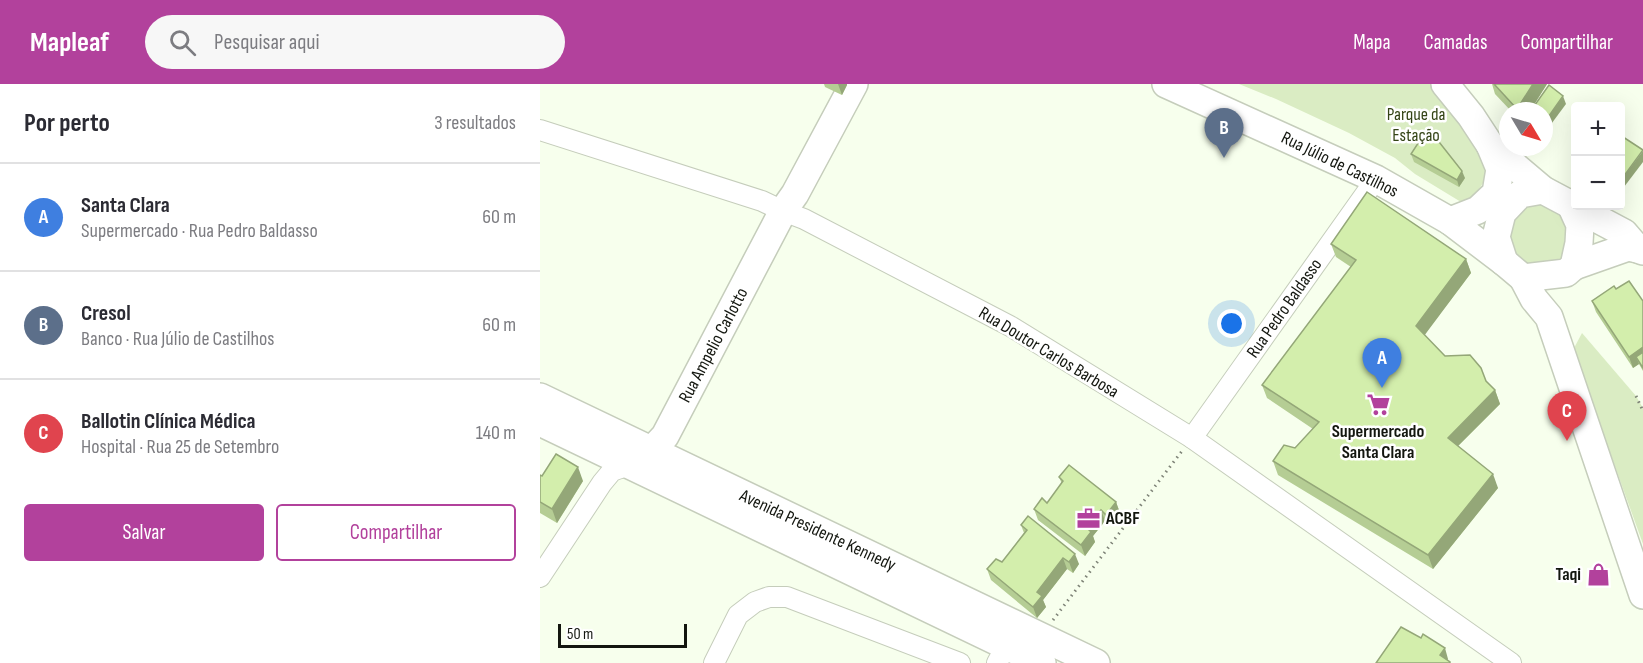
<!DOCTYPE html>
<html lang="pt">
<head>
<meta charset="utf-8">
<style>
  body { margin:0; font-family:"Sofia Sans Condensed",sans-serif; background:#f7f7f7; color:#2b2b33 }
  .controls { position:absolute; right:18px; top:18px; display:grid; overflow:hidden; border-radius:6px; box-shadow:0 6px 24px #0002 }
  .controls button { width:54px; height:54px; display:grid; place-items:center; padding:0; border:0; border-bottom:2px solid #e1e1e2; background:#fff; color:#2b2b33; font:30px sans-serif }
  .compass { position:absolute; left:959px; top:18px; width:54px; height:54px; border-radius:50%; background:#fff; box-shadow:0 6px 24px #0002; rotate:128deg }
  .scale { position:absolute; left:18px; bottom:15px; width:129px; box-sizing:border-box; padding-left:6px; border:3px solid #13160f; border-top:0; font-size:16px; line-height:21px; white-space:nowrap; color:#13160f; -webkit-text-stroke:4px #fff; paint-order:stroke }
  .you { position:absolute; left:692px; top:240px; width:21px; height:21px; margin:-15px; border:4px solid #fff; border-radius:50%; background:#1a73e8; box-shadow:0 0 0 9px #1a73e833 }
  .badge { display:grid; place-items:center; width:39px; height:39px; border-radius:50%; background:#b2419c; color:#fff; font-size:20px; font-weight:700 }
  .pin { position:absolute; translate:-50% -50px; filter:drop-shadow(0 2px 3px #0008) }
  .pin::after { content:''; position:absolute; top:32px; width:21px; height:18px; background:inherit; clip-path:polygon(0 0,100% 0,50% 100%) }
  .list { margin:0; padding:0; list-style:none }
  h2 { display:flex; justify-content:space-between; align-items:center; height:78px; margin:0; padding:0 24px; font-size:26px }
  h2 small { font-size:20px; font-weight:400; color:#7c7c81 }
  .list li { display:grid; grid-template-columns:39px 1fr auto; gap:18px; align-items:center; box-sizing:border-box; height:108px; padding:0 24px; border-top:2px solid #e1e1e2 }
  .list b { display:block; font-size:22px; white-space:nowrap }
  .list p { margin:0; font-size:20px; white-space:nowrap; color:#7c7c81 }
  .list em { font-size:20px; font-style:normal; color:#7c7c81 }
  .actions { display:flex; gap:12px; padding:18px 24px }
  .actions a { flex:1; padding:14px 0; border:2px solid #b2419c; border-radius:6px; text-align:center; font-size:21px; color:#b2419c }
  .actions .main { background:#b2419c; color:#fff }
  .icon { flex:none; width:33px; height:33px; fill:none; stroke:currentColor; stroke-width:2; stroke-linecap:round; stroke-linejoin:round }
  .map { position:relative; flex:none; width:1103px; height:579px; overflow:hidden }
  header { display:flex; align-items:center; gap:36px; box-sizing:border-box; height:84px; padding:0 30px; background:#b2419c; color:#fff }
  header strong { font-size:28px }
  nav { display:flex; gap:33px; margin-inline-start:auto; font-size:21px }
  .search { width:420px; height:54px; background:#f7f7f7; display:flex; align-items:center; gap:15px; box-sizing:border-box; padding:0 21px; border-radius:33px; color:#7c7c81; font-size:22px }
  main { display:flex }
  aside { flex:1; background:#fff }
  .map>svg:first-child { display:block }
</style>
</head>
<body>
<header>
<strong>Mapleaf</strong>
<div class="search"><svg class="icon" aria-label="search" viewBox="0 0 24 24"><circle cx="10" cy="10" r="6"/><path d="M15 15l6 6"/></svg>Pesquisar aqui</div>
<nav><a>Mapa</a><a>Camadas</a><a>Compartilhar</a></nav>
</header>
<main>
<aside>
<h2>Por perto<small>3 resultados</small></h2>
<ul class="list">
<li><span class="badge" style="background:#3f7fe0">A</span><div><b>Santa Clara</b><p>Supermercado · Rua Pedro Baldasso</p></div><em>60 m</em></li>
<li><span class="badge" style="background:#5c6f8a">B</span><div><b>Cresol</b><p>Banco · Rua Júlio de Castilhos</p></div><em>60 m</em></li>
<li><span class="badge" style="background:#e0444e">C</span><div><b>Ballotin Clínica Médica</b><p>Hospital · Rua 25 de Setembro</p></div><em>140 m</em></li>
</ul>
<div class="actions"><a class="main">Salvar</a><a>Compartilhar</a></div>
</aside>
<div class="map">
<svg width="1103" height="579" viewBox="0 0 1103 579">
  <rect width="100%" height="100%" fill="#f7ffed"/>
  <!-- green -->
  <g fill="#daecc3">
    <path d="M699,0H895L946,73V95L931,116L921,118L875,90L855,74L809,49L736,15Z"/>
    <path d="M1003,118L1018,125L1031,145L1024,180C1016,181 996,185 990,183C970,177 970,153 969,137L987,121Z"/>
    <path d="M1042,249L1096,312L1103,324V460L1033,266Z"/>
  </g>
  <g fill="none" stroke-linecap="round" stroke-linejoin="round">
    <defs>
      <g id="street">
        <path d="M0,46L222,117L243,127L264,135L470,242L652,354L971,579"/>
        <path d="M652,354L836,95"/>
        <path d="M0,493L62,399L72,387L89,381"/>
        <path d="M174,579L198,531L215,518L229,513H247L420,579"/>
        <path d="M457,579L472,551"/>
      </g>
      <g id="secondary">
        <path d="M626,0L836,95L910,137L964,178L983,194L1026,189L1034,182L1039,159L1040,141L1030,119"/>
        <path d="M905,0L931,32L950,61L1003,106L1084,149L1098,165"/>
        <path d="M910,137L938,126L956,109L960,85L950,61"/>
        <path d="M964,178L956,153L962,129L980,110L1003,106"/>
        <path d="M1034,182L1088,163L1098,165L1103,167"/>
        <path d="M983,194L994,215L1009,233L1103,511"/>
        <path d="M0,313L556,579"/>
        <path d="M0,338L502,579"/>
        <path d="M98,375L111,367L125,352L243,127L255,110L314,0"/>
      </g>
    </defs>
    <!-- street casing -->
    <use href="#street" stroke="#c5cdbb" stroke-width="22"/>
    <!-- secondary casing -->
    <use href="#secondary" stroke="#c5cdbb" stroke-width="30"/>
    <!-- path -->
    <g stroke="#7e8377" stroke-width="3" stroke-dasharray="1.5 4.5" stroke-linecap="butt">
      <path d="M1096,312L1103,327"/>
      <path d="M513,536L642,367"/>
    </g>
    <!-- street -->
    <use href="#street" stroke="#fff" stroke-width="20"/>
    <!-- secondary -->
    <use href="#secondary" stroke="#fff" stroke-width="27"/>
  </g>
  <!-- wall -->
  <g fill="#b5cd94">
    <path d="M284,0H307V1L302,11L285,3Z"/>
    <path d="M952,0H1007L990,27H971L955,10Z"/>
    <path d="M871,70L925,94L919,103L874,78Z"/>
    <path d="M791,160L926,175L931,189L884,251L905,272L946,297L955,306L960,320L918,362L958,404L893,485L738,391L733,377L755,364L773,345L727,314L722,301L811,183L796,173Z"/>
    <path d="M1076,205L1103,217V287L1099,280L1093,284L1056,228L1052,217Z"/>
    <path d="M0,391L43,397L17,439L0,429Z"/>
    <path d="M519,393L576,418L580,429L570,441L565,437L553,452L555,458L545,472L498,436L494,425L507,419L522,400Z"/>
    <path d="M481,441L539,480L533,489L527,485L503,516L506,523L497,534L451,496L447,485L462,478L484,449Z"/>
  </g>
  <!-- shaded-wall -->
  <g fill="#94a778">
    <path d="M298,0H307V1L302,11Z"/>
    <path d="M993,0H1007L990,27H977V25Z"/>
    <path d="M1023,12L1026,20L1006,47L1004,39Z"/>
    <path d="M1103,67V78L1084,103L1081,96Z"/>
    <path d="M922,87L925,94L919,103L917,96Z"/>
    <path d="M926,175L931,189L881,256L876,242Z"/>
    <path d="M1103,263V277L1096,273L1099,280L1093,284L1089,273Z"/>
    <path d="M955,306L960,320L913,367L908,354Z"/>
    <path d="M38,383L43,397L17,439L12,425Z"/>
    <path d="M953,390L958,404L893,485L888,471Z"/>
    <path d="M576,418L580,429L570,441L566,431Z"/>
    <path d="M561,426L565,437L553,452L555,458L545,472L541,461L547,444Z"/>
    <path d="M535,470L539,480L533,489L529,478Z"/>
    <path d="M523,474L527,485L503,516L506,523L497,534L493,523L497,508Z"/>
    <path d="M905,564L908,575L906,579L900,571Z"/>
  </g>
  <!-- building -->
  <g fill="#d3eeac" stroke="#94a778" stroke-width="1.5">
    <path d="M954,0H993L977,25Z"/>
    <path d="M1009,1L1023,12L1004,39V27H995L992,25Z"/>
    <path d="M888,44L922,87L917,96L871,70Z"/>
    <path d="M1080,51L1103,66L1081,96L1080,95Z"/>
    <path d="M827,108L926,175L876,242L905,272L930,271L941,284L946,297L955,306L908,354L953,390L888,471L733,377L744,361L755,364L779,338L722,301L816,176L791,160Z"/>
    <path d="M1089,197L1103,217V263L1089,273L1052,217L1074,202L1076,205Z"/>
    <path d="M1103,268V284L1096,273Z"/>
    <path d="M16,370L38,383L12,425L0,418V391L2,392Z"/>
    <path d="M529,381L576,418L566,431L561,426L547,444L551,448L541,461L494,425L502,414L507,419L523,397L519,393Z"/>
    <path d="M488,432L535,470L529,478L523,474L497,508L502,512L493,523L447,485L456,475L462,478L487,446L481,441Z"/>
    <path d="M861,543L881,554L883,550L905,564L900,571L910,578V579H836Z"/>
  </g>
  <!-- icons -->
  <defs>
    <symbol id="supermarket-bare" viewBox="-9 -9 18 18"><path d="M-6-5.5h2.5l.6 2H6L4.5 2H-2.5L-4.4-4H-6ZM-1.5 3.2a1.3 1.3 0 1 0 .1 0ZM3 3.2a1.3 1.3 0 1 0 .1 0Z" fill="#b2419c" stroke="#fff" stroke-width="2.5" paint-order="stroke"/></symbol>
    <symbol id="office-bare" viewBox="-9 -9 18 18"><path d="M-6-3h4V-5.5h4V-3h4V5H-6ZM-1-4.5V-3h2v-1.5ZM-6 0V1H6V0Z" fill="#b2419c" stroke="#fff" stroke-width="2.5" paint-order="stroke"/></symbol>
    <symbol id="shop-bare" viewBox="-9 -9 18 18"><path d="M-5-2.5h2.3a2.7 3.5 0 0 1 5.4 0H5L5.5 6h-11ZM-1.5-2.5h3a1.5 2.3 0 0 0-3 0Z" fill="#b2419c" stroke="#fff" stroke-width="2.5" paint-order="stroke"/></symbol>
  </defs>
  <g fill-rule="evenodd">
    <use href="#supermarket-bare" x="822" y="304" width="33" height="33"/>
    <use href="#office-bare" x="532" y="418" width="33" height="33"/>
    <use href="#shop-bare" x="1042" y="474" width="33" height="33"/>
  </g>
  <g text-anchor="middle" stroke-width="5" stroke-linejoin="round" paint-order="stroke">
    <!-- park labels -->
    <g font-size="18" fill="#344416" stroke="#fff">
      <text x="876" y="36">Parque da<tspan x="876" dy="21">Estação</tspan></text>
    </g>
    <!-- street labels -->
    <g font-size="18" fill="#13160f" stroke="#fff">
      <text transform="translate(800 80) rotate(26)" y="6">Rua Júlio de Castilhos</text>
      <text transform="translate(744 224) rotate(-55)" y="6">Rua Pedro Baldasso</text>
      <text transform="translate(173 261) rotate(-62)" y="6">Rua Ampelio Carlotto</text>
      <text transform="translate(509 268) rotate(31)" y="6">Rua Doutor Carlos Barbosa</text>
      <text transform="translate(278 446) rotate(25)" y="6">Avenida Presidente Kennedy</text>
    </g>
    <!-- poi labels -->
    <g font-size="18" font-weight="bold" fill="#13160f" stroke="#fff">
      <text x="838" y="353">Supermercado<tspan x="838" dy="21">Santa Clara</tspan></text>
      <text x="566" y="440" text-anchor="start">ACBF</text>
      <text x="1041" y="496" text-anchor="end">Taqi</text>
    </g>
  </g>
</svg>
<div class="controls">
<button>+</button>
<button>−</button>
</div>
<svg class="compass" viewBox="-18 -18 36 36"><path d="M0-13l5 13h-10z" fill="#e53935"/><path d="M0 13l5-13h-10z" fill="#7c7c81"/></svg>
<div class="scale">50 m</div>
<div class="you"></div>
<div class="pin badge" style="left:842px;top:304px;background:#3f7fe0">A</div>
<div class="pin badge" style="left:684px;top:74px;background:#5c6f8a">B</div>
<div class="pin badge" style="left:1027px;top:357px;background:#e0444e">C</div>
</div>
</main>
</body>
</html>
